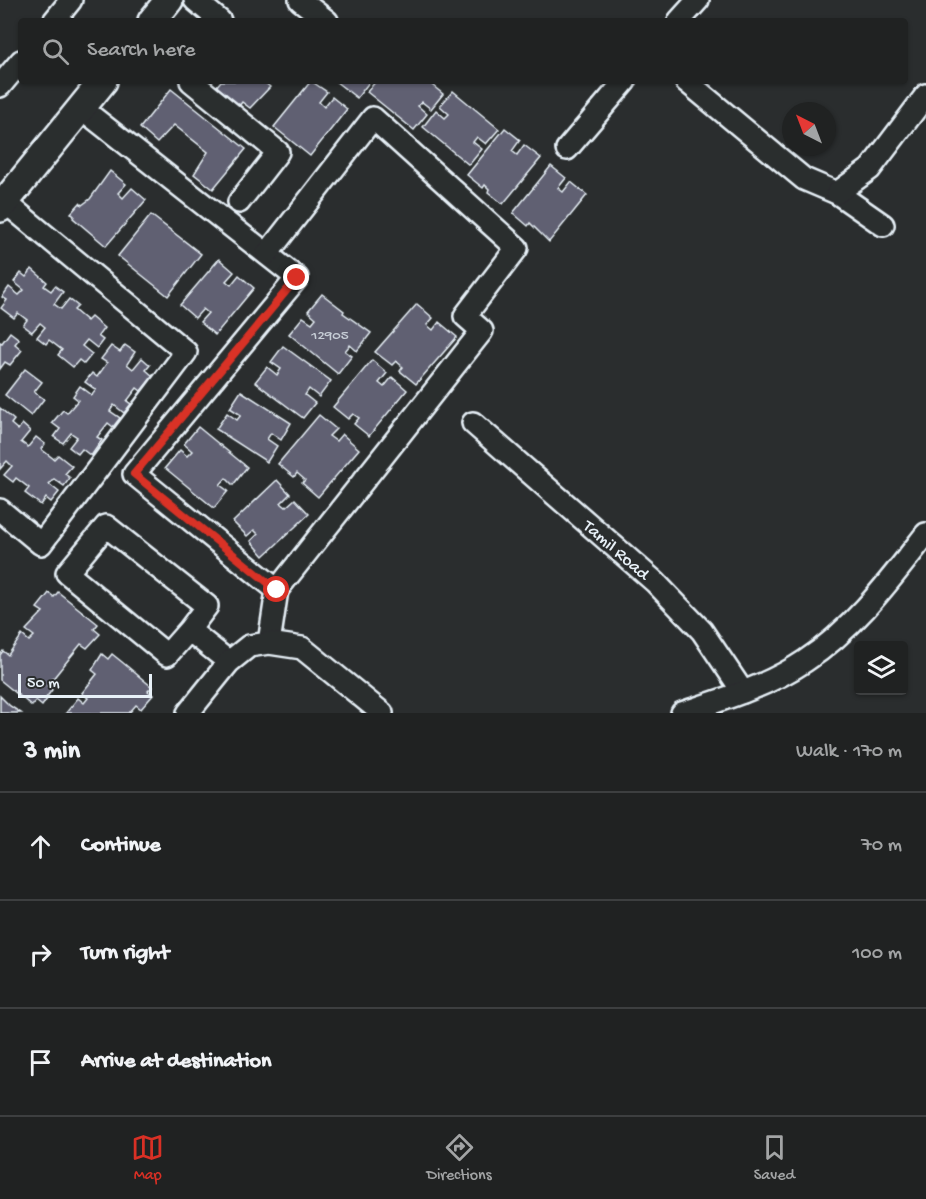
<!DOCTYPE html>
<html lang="en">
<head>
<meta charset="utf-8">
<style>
  body { margin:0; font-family:"Gochi Hand",sans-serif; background:#282a2a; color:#f1f3f6 }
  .controls { position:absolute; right:18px; bottom:18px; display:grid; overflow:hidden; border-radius:6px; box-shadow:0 2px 4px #0004 }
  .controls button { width:54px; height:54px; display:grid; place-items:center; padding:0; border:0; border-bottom:2px solid #3d3f40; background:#202222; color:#f1f3f6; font:30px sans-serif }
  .compass { position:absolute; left:782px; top:102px; width:54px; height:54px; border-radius:50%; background:#202222; box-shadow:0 2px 4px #0004; rotate:318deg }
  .scale { position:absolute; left:18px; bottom:15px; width:134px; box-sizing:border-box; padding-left:6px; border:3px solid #e8f1f8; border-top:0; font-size:16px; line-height:21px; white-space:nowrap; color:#e8f1f8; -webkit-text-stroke:4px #2a2d2e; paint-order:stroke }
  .stop { position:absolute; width:18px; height:18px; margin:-14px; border:4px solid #d93025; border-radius:50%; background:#fff }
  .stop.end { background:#d93025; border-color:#fff; box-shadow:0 2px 6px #0008 }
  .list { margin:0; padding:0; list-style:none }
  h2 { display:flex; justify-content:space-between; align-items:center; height:78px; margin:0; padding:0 24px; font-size:26px }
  h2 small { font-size:20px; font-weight:400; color:#a2a4a5 }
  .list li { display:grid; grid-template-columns:39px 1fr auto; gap:18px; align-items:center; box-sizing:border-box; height:108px; padding:0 24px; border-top:2px solid #3d3f40 }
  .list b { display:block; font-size:22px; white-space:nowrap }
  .list em { font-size:20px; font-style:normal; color:#a2a4a5 }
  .icon { flex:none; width:33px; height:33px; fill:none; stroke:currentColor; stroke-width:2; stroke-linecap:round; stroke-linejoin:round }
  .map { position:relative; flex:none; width:926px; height:713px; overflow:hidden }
  .search { position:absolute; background:#202222; box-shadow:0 2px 4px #0004; left:18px; right:18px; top:18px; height:66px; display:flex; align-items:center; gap:15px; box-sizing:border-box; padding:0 21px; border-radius:6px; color:#a2a4a5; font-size:22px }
  .sheet { height:402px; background:#202222 }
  nav { display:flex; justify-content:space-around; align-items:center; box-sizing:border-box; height:84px; border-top:2px solid #3d3f40; background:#202222; font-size:16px; color:#a2a4a5 }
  nav a { display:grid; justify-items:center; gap:3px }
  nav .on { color:#d93025 }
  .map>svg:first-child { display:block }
</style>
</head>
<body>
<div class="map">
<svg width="926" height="713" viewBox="0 0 926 713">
  <rect width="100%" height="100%" fill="#2a2d2e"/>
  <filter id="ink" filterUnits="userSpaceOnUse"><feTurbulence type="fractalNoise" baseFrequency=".0167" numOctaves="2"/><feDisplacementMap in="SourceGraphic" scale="12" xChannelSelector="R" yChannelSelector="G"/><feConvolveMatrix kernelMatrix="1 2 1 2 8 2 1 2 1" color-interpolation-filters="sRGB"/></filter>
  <g filter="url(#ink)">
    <!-- building -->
    <g fill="#616072" stroke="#e8f1f8" stroke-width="1.5">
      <path d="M221,81H263L270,87L250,108L242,102L239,106L216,87Z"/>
      <path d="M311,81L327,92L319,102L324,107L332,97L347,109L310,156L274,127Z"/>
      <path d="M335,81H370L357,98Z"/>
      <path d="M376,81H386L390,84L393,81H427L443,94L431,109L422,102L418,106L427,114L414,130L367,92Z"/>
      <path d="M171,89L246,149L213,189L194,174L208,152L174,125L157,143L140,128Z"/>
      <path d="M453,91L499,129L486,144L477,137L473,142L482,149L469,165L423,127L436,110L445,118L449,114L440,106Z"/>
      <path d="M505,128L520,140L512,151L517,155L524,145L541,158L503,204L488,192L489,189L485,185L483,188L467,175Z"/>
      <path d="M551,166L566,178L558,188L563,192L571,182L587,195L549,242L530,223L528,226L513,213Z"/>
      <path d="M110,171L126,184L118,193L123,198L132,188L146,200L106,246L73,218L74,216L71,213L80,203L82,205L90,199Z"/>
      <path d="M151,215L201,254L168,296L118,256Z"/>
      <path d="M219,259L234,272L226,281L231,285L239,275L254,288L215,335L200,322L208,313L203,309L195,318L180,305Z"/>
      <path d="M32,269L47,282L44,286L51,291L55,286L63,292L54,304L61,309L69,299L78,306L74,310L87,321L91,317L104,328L98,336L103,340L97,348L87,340L82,346L92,354L84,364L79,360L73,367L58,355L62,350L49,340L46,344L37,337L45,327L40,323L32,332L23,325L27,320L18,313L14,318L1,308L7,300L2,297L9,287L19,295L24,290L14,282L21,273L26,277Z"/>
      <path d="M322,294L344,311L343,313L371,333L357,351L350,345L345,351L352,356L338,374L289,334L303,317L312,323L316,318L308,311Z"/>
      <path d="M417,304L433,318L427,325L433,330L439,322L457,337L416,384L400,371L403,367L396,361L392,365L375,352Z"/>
      <path d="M10,332L19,339L15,344L22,350L10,365L5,362L0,369V342L2,343Z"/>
      <path d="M125,345L135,352L127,364L133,369L142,358L150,365L146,370L153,376L141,391L137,388L127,401L131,404L124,413L114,405L110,411L120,418L113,427L108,423L97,437L102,440L91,456L82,449L78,454L69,447L77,437L71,433L63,443L54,437L60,429L52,423L63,410L67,413L78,400L73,396L80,386L92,395L96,390L85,382L92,373L97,377L107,363L101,359L111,346L120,352Z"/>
      <path d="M283,346L331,381L319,397L309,389L305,395L315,403L303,418L255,382L267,367L277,375L281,369L271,362Z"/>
      <path d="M372,360L387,373L379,383L384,387L392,377L407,390L369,436L354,424L359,418L353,414L348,419L333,407Z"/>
      <path d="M25,369L42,382L34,392L44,399L31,416L5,395Z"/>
      <path d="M241,391L291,423L281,440L271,433L267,439L277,446L267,462L216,429L227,413L237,420L241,415L230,408Z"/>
      <path d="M0,408L14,420L11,424L18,430L22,424L30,431L21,442L28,447L36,437L45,444L41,449L54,459L58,455L72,466L65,474L70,478L64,486L54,479L49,484L59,492L51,502L46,498L41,505L25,493L29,488L16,478L13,482L4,475L12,466L7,461L0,469Z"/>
      <path d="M319,415L336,429L329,436L336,441L342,434L359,449L318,497L302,483L305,480L297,473L294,477L278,464Z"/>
      <path d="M198,427L247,467L233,485L226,478L220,485L228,491L214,508L165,468L180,450L187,456L192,451L184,444Z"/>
      <path d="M277,480L290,494L281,503L286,507L295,499L309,514L264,556L251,541L258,534L254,530L247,536L233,522Z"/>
      <path d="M58,592L98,624L94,629L100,634L87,648L81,644L47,686L52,690L46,698L47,699L42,706L36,701L32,706L0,680V655L3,651L8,655L22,635L29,641L34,636L26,630L43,612L37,608L49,593L54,597Z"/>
      <path d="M102,654L108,659L112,654L122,662L152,687L148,691L153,695L141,709L136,705L129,713H66L78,698L84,703L88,698L82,693L97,674L92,670Z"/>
      <path d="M0,696L10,706L21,713H0Z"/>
    </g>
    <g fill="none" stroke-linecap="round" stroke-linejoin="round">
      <defs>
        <g id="minor">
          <path d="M195,0L220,21"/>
          <path d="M300,0L327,21"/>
          <path d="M54,21L71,0"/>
          <path d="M679,21L698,0"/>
          <path d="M191,81L278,152L239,202"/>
          <path d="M686,81L804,179L837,193L883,225"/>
          <path d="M0,86L21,61"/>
          <path d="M81,108L297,278L134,474L277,590L269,643"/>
          <path d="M567,149L625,81"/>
          <path d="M837,193L870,169L926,95"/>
          <path d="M267,254L373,118L517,248L465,316L482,331L277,590"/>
          <path d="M473,423L655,582L702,631L743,692"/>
          <path d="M0,510L41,544L186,352L5,202"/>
          <path d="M189,630L167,655L67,573L106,526L207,606L189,630L229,662"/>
          <path d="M188,713L229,662L249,646L269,643L302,648L382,713"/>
          <path d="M682,713C724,699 768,686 805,661C854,629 890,580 926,534"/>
        </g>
        <g id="major">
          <path d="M152,21L169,0"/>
          <path d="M0,208L103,81"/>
        </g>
      </defs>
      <!-- minor casing -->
      <use href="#minor" stroke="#e8f1f8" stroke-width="26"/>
      <!-- major casing -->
      <use href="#major" stroke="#e8f1f8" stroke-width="32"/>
      <!-- minor -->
      <use href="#minor" stroke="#2a2d2e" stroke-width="21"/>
      <!-- major -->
      <use href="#major" stroke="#2a2d2e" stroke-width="27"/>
    </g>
  </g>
  <g fill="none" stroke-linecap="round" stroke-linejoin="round" filter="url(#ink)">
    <!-- route -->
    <path stroke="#d93025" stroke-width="8" d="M277,590L134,474L297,278"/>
  </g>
  <g text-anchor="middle" stroke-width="5" stroke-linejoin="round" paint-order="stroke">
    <!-- number labels -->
    <g font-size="15" fill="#c6cdd6">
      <text x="330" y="339">12905</text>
    </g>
    <!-- street labels -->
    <g font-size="18" fill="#e8f1f8" stroke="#2a2d2e">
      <text transform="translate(617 549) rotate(41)" y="6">Tamil Road</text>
    </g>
  </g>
</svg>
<div class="controls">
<button><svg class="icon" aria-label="layers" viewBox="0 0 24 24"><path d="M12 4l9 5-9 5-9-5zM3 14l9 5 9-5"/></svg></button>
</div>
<svg class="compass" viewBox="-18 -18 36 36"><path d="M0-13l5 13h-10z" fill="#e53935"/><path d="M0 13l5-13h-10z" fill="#a2a4a5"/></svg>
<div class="scale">50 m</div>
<div class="stop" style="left:277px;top:590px"></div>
<div class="stop end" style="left:297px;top:278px"></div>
<div class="search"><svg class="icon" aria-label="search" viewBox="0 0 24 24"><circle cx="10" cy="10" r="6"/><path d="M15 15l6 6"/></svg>Search here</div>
</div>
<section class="sheet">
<h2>3 min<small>Walk · 170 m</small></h2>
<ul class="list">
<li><svg class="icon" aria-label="ahead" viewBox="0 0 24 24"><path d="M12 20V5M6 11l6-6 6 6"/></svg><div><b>Continue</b></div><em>70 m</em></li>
<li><svg class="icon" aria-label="right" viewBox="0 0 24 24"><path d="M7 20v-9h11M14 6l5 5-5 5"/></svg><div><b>Turn right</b></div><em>100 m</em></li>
<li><svg class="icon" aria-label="arrive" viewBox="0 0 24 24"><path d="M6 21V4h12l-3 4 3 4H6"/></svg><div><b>Arrive at destination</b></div></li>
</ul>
</section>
<nav>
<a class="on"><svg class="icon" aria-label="map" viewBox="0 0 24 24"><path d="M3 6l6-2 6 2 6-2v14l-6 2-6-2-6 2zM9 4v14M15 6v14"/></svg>Map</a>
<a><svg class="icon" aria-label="directions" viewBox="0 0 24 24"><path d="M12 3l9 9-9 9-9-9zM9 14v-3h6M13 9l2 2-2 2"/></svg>Directions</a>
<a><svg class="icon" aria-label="saved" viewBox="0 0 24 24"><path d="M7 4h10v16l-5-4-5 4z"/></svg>Saved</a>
</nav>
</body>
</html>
